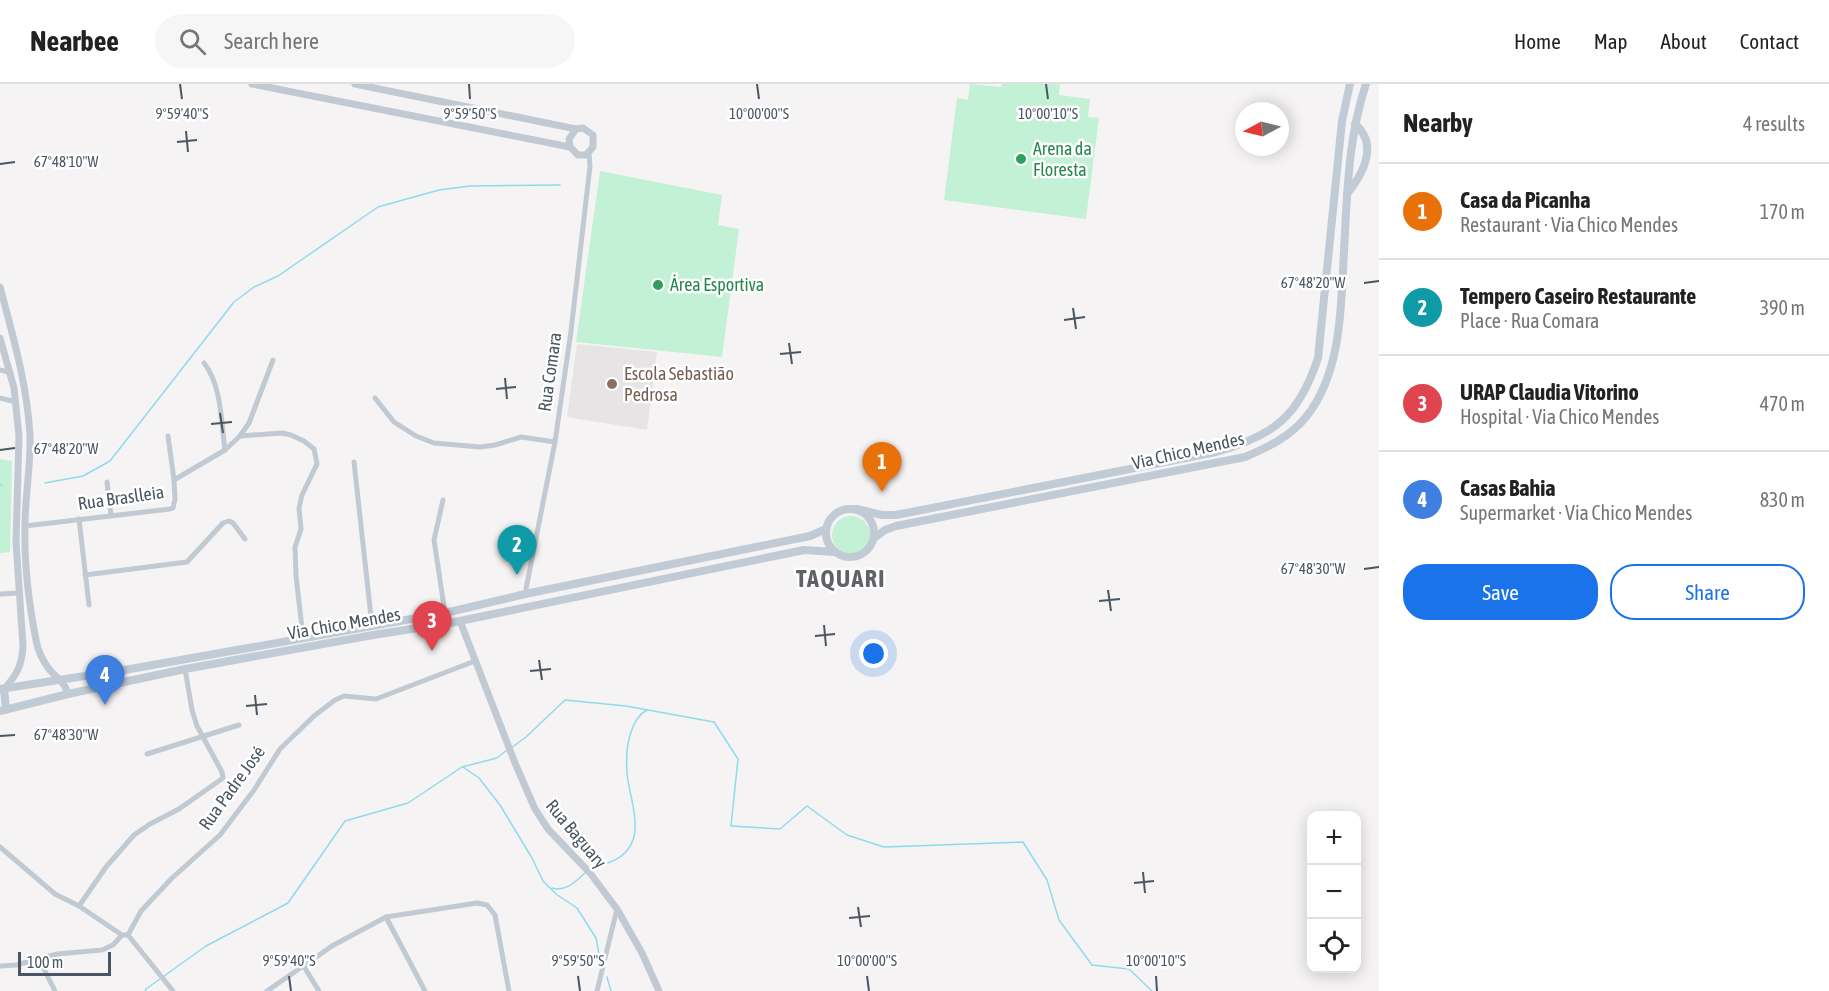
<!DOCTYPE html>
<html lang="en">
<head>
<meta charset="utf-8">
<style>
  body { margin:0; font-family:"Asap Condensed",sans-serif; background:#f6f6f6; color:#222 }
  .controls { position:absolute; right:18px; bottom:18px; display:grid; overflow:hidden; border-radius:12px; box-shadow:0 3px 15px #0003 }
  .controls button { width:54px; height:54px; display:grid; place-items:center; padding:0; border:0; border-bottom:2px solid #e0e0e0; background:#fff; color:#222; font:30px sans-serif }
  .compass { position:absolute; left:1235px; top:18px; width:54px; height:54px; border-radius:50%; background:#fff; box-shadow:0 3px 15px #0003; rotate:263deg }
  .scale { position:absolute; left:18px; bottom:15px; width:93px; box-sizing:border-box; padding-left:6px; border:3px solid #4a5661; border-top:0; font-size:16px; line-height:21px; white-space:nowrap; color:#4a5661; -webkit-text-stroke:4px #fff; paint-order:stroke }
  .you { position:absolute; left:874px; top:570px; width:21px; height:21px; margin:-15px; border:4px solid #fff; border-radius:50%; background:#1a73e8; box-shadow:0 0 0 9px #1a73e833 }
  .badge { display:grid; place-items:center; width:39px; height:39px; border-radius:50%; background:#1a73e8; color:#fff; font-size:20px; font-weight:700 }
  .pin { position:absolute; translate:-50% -50px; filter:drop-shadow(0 2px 3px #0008) }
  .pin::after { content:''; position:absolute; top:32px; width:21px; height:18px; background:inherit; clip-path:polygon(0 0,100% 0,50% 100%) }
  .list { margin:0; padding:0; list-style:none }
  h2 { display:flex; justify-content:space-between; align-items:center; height:78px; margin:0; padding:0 24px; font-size:26px }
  h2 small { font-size:20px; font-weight:400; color:#767676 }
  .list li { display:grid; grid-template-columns:39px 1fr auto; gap:18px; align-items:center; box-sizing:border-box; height:96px; padding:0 24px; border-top:2px solid #e0e0e0 }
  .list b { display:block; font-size:22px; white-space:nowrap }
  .list p { margin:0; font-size:20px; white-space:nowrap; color:#767676 }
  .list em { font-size:20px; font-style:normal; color:#767676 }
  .actions { display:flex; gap:12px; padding:18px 24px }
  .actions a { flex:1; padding:14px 0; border:2px solid #1a73e8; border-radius:24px; text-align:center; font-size:21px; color:#1a73e8 }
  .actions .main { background:#1a73e8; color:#fff }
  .icon { flex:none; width:33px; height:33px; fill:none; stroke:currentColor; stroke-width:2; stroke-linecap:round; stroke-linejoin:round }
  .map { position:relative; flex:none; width:1379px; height:907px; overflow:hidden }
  header { display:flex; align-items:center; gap:36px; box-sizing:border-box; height:84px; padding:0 30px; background:#fff; border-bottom:2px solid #e0e0e0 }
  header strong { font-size:28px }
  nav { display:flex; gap:33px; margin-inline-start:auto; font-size:21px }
  .search { width:420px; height:54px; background:#f6f6f6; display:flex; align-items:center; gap:15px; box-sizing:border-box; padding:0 21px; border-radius:33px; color:#767676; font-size:22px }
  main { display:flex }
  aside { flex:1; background:#fff }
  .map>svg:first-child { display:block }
</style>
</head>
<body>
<header>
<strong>Nearbee</strong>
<div class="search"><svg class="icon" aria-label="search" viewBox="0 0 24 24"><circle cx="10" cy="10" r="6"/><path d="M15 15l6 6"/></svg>Search here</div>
<nav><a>Home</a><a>Map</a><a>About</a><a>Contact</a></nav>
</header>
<main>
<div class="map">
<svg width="1379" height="907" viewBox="0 0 1379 907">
  <rect width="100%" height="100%" fill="#f5f3f3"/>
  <!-- education -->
  <path fill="#e6e4e5" d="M577,260L657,268L647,346L567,333Z"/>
  <!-- green -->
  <g fill="#c3f1d5">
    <path d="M970,0L1001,3L1002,0H1054L1060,1L1059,11L1090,15L1088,33L1099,34L1086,135L944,116L957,14L968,16Z"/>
    <path d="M600,87L722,111L718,141L739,145L722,273L576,258Z"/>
    <path d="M0,375L12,377L10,468L0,469Z"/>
    <circle cx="851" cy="451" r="19"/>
  </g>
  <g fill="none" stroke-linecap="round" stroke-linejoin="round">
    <!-- stream -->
    <g stroke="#90daee" stroke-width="1.5">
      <path d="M45,399L83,392L110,377L234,218L254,203L278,192L378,123L439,106L470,102L560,101"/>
      <path d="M0,401H2"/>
      <path d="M511,664L526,653L565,616L626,622L714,638L738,675L731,742L780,745L807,722L847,751L884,763L1023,758L1047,796L1059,836L1092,881L1129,885L1152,907"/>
      <path d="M463,683L479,694L500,721L532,774L543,797L556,810L577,824L596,854L601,881"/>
      <path d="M594,783C598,781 603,781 608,779C651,763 631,723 627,690C626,675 626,662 631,648C634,639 639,630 647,626"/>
      <path d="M552,804C566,808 575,798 585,789"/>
      <path d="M607,893L611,907"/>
      <path d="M145,907L146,905L206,862L288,819L345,737L408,719L462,683L497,674L507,666"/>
    </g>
    <!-- minor -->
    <g stroke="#c1cad2" stroke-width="5">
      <path d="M204,279C222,302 221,338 225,366"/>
      <path d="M0,286L11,289"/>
      <path d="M0,314L16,318"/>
      <path d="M375,314L394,338L416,352L434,359L480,363L495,361L521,353L555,358"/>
      <path d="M168,352L174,396"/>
      <path d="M240,352L249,339L273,276"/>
      <path d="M354,378L372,542"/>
      <path d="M107,398L111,431"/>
      <path d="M443,416L434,456L445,529"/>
      <path d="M79,435L89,521"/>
      <path d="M25,442L170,425L173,424L175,415L174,396L225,366L240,352L282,349L291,351L304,357L314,365L317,380L302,411L299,424L301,445L295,463L296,492L303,553"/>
      <path d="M85,491L187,478L223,439L229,437L233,439L245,455"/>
      <path d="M0,510L19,509"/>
      <path d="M525,510L555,358L571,247L590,82L589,69"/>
      <path d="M147,670L239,641"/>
      <path d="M0,763L55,810L79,822L122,851"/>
      <path d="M79,822L106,783L134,751L150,740L179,725L223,694L222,688L197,642L192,626L185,585"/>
      <path d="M386,833L425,907"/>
      <path d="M128,851L173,907"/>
      <path d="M39,875L55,907"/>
      <path d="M303,881L319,907"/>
      <path d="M0,882L16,881L57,870L102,866L113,861L122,851H128L141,827L172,794L220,751L254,706L280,665L314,632L335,616L344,612L376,615L475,577"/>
      <path d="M267,907L332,862L386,833L477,819L487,821L495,831L509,907"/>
      <path d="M597,907L617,825"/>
    </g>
    <!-- tertiary -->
    <g stroke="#c1cad2" stroke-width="7">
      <path d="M252,0L570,63L578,71H586L593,63V51L583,44L576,45L355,0"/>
      <path d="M570,63L569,55L576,45"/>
      <path d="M0,203C13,252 27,300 30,351C31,381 25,412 25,442C24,479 29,520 36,556C38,567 42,576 49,585C56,594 65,598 68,610"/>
      <path d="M0,254L14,304L19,352L16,458L23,562C22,581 17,591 4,605"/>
      <path d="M460,537L515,679L535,725L548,745L590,789L617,825L642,869L659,907"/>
    </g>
    <!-- secondary -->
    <g stroke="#c1cbd6" stroke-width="8">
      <path d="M1347,110C1363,90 1379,61 1355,40"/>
      <circle cx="850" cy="449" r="24"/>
      <path d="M857,425L882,431H896L1216,368C1274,352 1299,332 1318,274L1342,37L1350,0"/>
      <path d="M874,454L885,446L896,442L1245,373C1268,363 1290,353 1306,333C1342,288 1341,222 1344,167C1347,112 1348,53 1366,0"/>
      <path d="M0,605L130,585L445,529L525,510L810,452L826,445"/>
      <path d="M4,605L6,626"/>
      <path d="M0,627L68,610L185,585L373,551L450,539L804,466L835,468"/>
    </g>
  </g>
  <!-- ticks -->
  <path fill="none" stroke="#4a5661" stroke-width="2" d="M180,0L182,15M469,0L470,15M757,0L759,15M1046,0L1048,15M186,47L188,68M177,58L197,56M0,80L15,78M1364,199L1379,197M1073,224L1076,245M1064,236L1085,233M789,259L792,280M780,270L801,268M505,294L507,315M496,305L516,303M220,329L223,349M211,340L232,338M0,366L15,364M1364,485L1379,483M1108,506L1111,527M1099,517L1120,515M824,541L826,562M815,552L835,550M539,576L542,596M530,587L551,585M255,611L257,631M246,622L267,620M0,652L15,651M1143,788L1145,809M1134,799L1154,797M858,823L861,843M849,834L870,832M289,892L291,907M578,892L580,907M867,892L869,907M1156,892L1157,907"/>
  <!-- markers -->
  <g fill="#2e9e5b" stroke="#fff" stroke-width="2">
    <circle cx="1021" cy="75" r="6"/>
    <circle cx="658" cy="201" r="6"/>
  </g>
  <circle fill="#8d6e63" stroke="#fff" stroke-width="2" cx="612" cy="300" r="6"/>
  <g text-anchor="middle" stroke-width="5" stroke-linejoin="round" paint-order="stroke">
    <!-- leisure labels -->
    <g font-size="18" fill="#27864d" stroke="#fff" text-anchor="start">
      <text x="1033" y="71">Arena da<tspan x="1033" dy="21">Floresta</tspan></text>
      <text x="670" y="207">Área Esportiva</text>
    </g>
    <!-- street labels -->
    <g font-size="18" fill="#4a5661" stroke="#fff">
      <text transform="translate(550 288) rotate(-82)" y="6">Rua Comara</text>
      <text transform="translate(1188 367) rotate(-13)" y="6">Via Chico Mendes</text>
      <text transform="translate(121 414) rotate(-8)" y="6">Rua Braslleia</text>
      <text transform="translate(344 540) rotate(-10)" y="6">Via Chico Mendes</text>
      <text transform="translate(232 704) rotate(-54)" y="6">Rua Padre José</text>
      <text transform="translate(576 750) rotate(50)" y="6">Rua Baguary</text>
    </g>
    <!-- education labels -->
    <g font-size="18" fill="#785e54" stroke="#fff" text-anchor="start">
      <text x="624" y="296">Escola Sebastião<tspan x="624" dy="21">Pedrosa</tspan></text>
    </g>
    <!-- district labels -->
    <g font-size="24" font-weight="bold" letter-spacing="1.5" fill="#5f6368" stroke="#fff">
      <text x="841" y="503">TAQUARI</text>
    </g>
  </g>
  <g font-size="15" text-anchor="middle" fill="#4a5661" stroke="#fff" stroke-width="5" stroke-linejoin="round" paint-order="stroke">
    <text x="182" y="35">9°59'40"S</text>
    <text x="470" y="35">9°59'50"S</text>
    <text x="759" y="35">10°00'00"S</text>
    <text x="1048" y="35">10°00'10"S</text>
    <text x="66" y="83">67°48'10"W</text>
    <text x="1313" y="204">67°48'20"W</text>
    <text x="66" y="370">67°48'20"W</text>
    <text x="1313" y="490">67°48'30"W</text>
    <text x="66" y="656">67°48'30"W</text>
    <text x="289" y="882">9°59'40"S</text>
    <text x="578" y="882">9°59'50"S</text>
    <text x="867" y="882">10°00'00"S</text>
    <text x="1156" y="882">10°00'10"S</text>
  </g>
</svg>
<div class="controls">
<button>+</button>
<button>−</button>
<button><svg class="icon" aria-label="locate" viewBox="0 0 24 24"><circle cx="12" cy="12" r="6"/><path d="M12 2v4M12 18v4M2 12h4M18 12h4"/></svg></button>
</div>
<svg class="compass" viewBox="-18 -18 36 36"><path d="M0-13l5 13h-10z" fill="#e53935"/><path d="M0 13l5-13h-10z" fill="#767676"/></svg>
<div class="scale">100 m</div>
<div class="you"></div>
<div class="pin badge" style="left:882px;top:408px;background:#e8710a">1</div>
<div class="pin badge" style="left:517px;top:491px;background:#0f9aa8">2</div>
<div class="pin badge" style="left:432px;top:567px;background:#e0444e">3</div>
<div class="pin badge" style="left:105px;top:621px;background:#3f7fe0">4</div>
</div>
<aside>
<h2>Nearby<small>4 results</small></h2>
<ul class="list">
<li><span class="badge" style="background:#e8710a">1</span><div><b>Casa da Picanha</b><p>Restaurant · Via Chico Mendes</p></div><em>170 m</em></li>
<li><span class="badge" style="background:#0f9aa8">2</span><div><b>Tempero Caseiro Restaurante</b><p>Place · Rua Comara</p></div><em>390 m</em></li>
<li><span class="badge" style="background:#e0444e">3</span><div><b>URAP Claudia Vitorino</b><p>Hospital · Via Chico Mendes</p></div><em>470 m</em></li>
<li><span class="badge" style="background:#3f7fe0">4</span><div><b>Casas Bahia</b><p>Supermarket · Via Chico Mendes</p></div><em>830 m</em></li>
</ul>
<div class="actions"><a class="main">Save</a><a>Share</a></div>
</aside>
</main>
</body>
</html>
